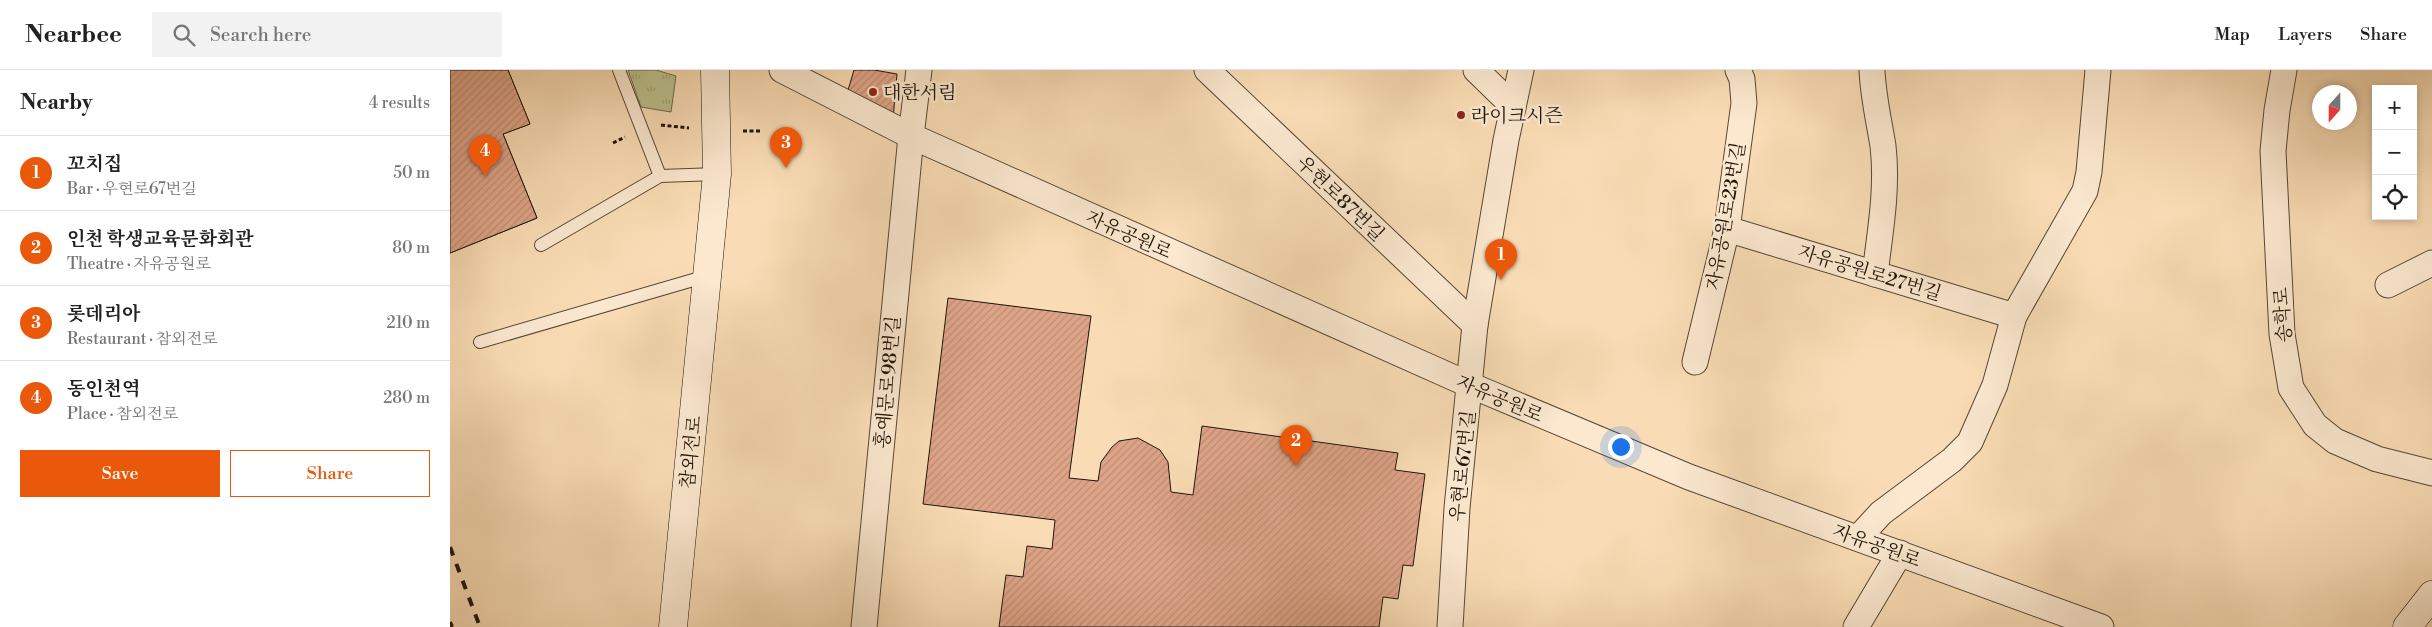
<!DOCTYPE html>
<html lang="en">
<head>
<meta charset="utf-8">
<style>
  body { margin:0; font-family:"Libre Bodoni","Noto Serif KR",serif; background:#f2f2f2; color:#222 }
  .controls { position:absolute; right:15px; top:15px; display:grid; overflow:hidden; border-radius:0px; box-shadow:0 2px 8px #0003 }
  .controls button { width:45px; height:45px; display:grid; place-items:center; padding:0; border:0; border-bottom:1px solid #e0e0e0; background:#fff; color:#222; font:25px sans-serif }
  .compass { position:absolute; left:1862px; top:15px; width:45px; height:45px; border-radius:50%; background:#fff; box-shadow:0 2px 8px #0003; rotate:201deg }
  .you { position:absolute; left:1170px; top:376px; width:18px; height:18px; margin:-12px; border:4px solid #fff; border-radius:50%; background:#1a73e8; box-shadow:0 0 0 8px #1a73e833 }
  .badge { display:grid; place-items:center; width:32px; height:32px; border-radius:50%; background:#ea580c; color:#fff; font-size:16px; font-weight:700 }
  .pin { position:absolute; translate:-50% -41px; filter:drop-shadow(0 1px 2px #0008) }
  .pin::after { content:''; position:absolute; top:26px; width:18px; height:15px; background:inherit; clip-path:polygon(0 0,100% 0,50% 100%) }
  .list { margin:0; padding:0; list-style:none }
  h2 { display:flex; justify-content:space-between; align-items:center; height:65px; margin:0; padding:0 20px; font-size:21px }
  h2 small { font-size:16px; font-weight:400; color:#767676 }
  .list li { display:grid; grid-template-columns:32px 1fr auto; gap:15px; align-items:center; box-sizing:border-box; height:75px; padding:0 20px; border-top:1px solid #e0e0e0 }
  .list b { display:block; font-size:19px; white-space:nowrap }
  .list p { margin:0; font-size:16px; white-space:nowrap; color:#767676 }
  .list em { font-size:16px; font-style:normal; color:#767676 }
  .actions { display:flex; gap:10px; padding:15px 20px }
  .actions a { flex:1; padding:11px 0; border:1px solid #ea580c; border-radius:0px; text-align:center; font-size:18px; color:#ea580c }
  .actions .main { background:#ea580c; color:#fff }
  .icon { flex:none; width:28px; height:28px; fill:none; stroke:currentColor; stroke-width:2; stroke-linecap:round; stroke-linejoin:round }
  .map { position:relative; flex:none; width:1982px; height:557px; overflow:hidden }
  header { display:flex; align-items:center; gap:30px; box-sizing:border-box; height:70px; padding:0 25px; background:#fff; border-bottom:1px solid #e0e0e0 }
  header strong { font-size:24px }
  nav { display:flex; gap:28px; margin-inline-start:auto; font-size:18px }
  .search { width:350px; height:45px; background:#f2f2f2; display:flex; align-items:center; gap:12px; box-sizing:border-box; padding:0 18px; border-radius:0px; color:#767676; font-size:19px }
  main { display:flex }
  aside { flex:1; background:#fff }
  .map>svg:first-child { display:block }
</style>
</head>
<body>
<header>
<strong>Nearbee</strong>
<div class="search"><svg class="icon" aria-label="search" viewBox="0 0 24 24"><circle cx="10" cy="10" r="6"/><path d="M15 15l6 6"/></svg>Search here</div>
<nav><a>Map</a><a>Layers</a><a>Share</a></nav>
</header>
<main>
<aside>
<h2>Nearby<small>4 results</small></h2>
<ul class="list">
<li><span class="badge">1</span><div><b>꼬치집</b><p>Bar · 우현로67번길</p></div><em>50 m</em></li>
<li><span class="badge">2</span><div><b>인천 학생교육문화회관</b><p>Theatre · 자유공원로</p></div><em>80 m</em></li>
<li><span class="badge">3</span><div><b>롯데리아</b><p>Restaurant · 참외전로</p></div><em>210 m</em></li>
<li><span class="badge">4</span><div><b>동인천역</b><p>Place · 참외전로</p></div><em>280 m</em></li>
</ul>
<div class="actions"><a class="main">Save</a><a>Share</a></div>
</aside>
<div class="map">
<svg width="1982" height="557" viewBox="0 0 1982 557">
  <defs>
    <pattern id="grass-tufts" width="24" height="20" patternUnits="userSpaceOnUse" patternTransform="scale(1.25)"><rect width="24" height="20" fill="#bcc08e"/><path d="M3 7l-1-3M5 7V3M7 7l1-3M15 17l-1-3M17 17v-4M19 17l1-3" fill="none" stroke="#a1a479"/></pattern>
    <pattern id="building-hatch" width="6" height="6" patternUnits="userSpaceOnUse" patternTransform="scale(1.25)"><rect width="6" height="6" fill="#dea488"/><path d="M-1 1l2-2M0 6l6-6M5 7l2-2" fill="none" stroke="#be8c74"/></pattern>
  </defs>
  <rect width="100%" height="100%" fill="#f9dcb5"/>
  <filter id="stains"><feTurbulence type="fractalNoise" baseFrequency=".004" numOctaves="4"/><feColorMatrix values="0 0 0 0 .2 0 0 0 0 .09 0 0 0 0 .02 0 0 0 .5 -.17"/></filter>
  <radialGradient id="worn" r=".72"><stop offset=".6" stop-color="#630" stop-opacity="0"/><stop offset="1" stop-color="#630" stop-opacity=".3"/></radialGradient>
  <!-- grass -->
  <path fill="url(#grass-tufts)" stroke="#6e6a4c" d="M178,0H206L226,6L221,42L191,37Z"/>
  <!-- building -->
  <g fill="url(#building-hatch)" stroke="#1f150b">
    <path d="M0,0H58L80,54L53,64L87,148L0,183Z"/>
    <path d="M0,0H58L80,54L53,64L87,148L0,183Z"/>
    <path d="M404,0H424L447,4L443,49L396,27Z"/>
    <path d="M498,228L641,246L619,408L648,411L651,392L662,377L669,371L688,368L710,380L718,392L721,422L743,425L752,356L948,383L945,400L975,404L963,496L953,495L948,529L933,527L929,557H549L556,505L573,507L577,476L602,479L605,450L473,434Z"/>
  </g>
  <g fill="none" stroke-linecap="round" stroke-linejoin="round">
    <defs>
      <g id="lane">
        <path d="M169,0L210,106"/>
        <path d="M91,175L210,106L267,104"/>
        <path d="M30,272L257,206"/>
      </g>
      <g id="street">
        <path d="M332,0L461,66L1020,315L1239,407L1651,557"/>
        <path d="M757,0L1025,255"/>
        <path d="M1026,0L1063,36"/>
        <path d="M1422,0C1423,26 1429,51 1433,76C1438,119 1430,162 1425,204"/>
        <path d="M1834,0L1827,40L1823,81L1832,264L1841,318L1865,355L1885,371L1927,389L1982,403"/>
        <path d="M1277,159L1564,246"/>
        <path d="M1938,215L1982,193"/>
        <path d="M1245,292L1277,159L1294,33L1292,9L1288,0"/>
        <path d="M1408,468L1431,443L1502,390L1520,372L1545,315L1564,246L1635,121L1639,102L1648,0"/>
        <path d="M414,557L461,66L469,0"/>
        <path d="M1000,557L1007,438L1025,255L1056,70L1071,0"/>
        <path d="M1406,557L1450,483"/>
      </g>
      <g id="secondary">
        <path d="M223,557L267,104L265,0"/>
        <path d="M1957,557L1982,525"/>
      </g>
    </defs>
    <!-- lane casing -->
    <use href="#lane" stroke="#564736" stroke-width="14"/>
    <!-- street casing -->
    <use href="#street" stroke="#564736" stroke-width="27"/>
    <!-- secondary casing -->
    <use href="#secondary" stroke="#1f150b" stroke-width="29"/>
    <!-- path -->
    <g stroke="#1f150b" stroke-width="3" stroke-dasharray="4 2.5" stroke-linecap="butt">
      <path d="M211,55L239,58"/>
      <path d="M293,61H310"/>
      <path d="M163,73L175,67"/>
    </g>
    <!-- lane -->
    <use href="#lane" stroke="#fbe8cf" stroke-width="12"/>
    <!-- street -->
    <use href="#street" stroke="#fbe8cf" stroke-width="25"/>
    <!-- secondary -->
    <use href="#secondary" stroke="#fbe8cf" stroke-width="28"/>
    <!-- rail -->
    <g stroke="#1f150b" stroke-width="4" stroke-dasharray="9 9" stroke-linecap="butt">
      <path d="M0,477L30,557"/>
      <path d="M0,552L2,557"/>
    </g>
  </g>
  <!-- markers -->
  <g fill="#8f2418" stroke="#fbe8cf" stroke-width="2">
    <circle cx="423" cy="22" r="5"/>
    <circle cx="1011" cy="45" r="5"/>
  </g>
  <g text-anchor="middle" stroke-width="5" stroke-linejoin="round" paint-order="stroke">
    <!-- poi labels -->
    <g font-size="19" fill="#1f150b" stroke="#fbe8cf" text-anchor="start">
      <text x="433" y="29">대한서림</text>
      <text x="1021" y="52">라이크시즌</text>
    </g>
    <!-- street labels -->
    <g font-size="19" fill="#1f150b" stroke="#fbe8cf">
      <text transform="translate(891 128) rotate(44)" y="7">우현로87번길</text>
      <text transform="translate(1275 146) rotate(-80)" y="7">자유공원로23번길</text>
      <text transform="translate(679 164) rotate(24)" y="7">자유공원로</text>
      <text transform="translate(1420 202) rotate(17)" y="7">자유공원로27번길</text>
      <text transform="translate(1832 245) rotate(-94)" y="7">송학로</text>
      <text transform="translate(437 312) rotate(-85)" y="7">홍예문로98번길</text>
      <text transform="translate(1050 328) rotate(23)" y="7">자유공원로</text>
      <text transform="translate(240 382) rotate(-84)" y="7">참외전로</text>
      <text transform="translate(1012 396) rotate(-84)" y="7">우현로67번길</text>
      <text transform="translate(1427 475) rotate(20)" y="7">자유공원로</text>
    </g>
  </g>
  <rect width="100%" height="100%" filter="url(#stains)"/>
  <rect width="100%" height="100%" fill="url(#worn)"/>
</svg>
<div class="controls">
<button>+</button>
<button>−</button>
<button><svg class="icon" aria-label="locate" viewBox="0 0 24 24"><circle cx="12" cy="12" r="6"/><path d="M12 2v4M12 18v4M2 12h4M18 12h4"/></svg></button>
</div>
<svg class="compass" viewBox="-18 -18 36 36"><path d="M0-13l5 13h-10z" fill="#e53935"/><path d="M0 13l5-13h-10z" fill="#767676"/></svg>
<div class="you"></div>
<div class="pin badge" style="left:1051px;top:210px">1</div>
<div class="pin badge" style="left:846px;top:396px">2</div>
<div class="pin badge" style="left:336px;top:98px">3</div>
<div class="pin badge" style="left:35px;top:106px">4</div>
</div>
</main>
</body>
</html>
